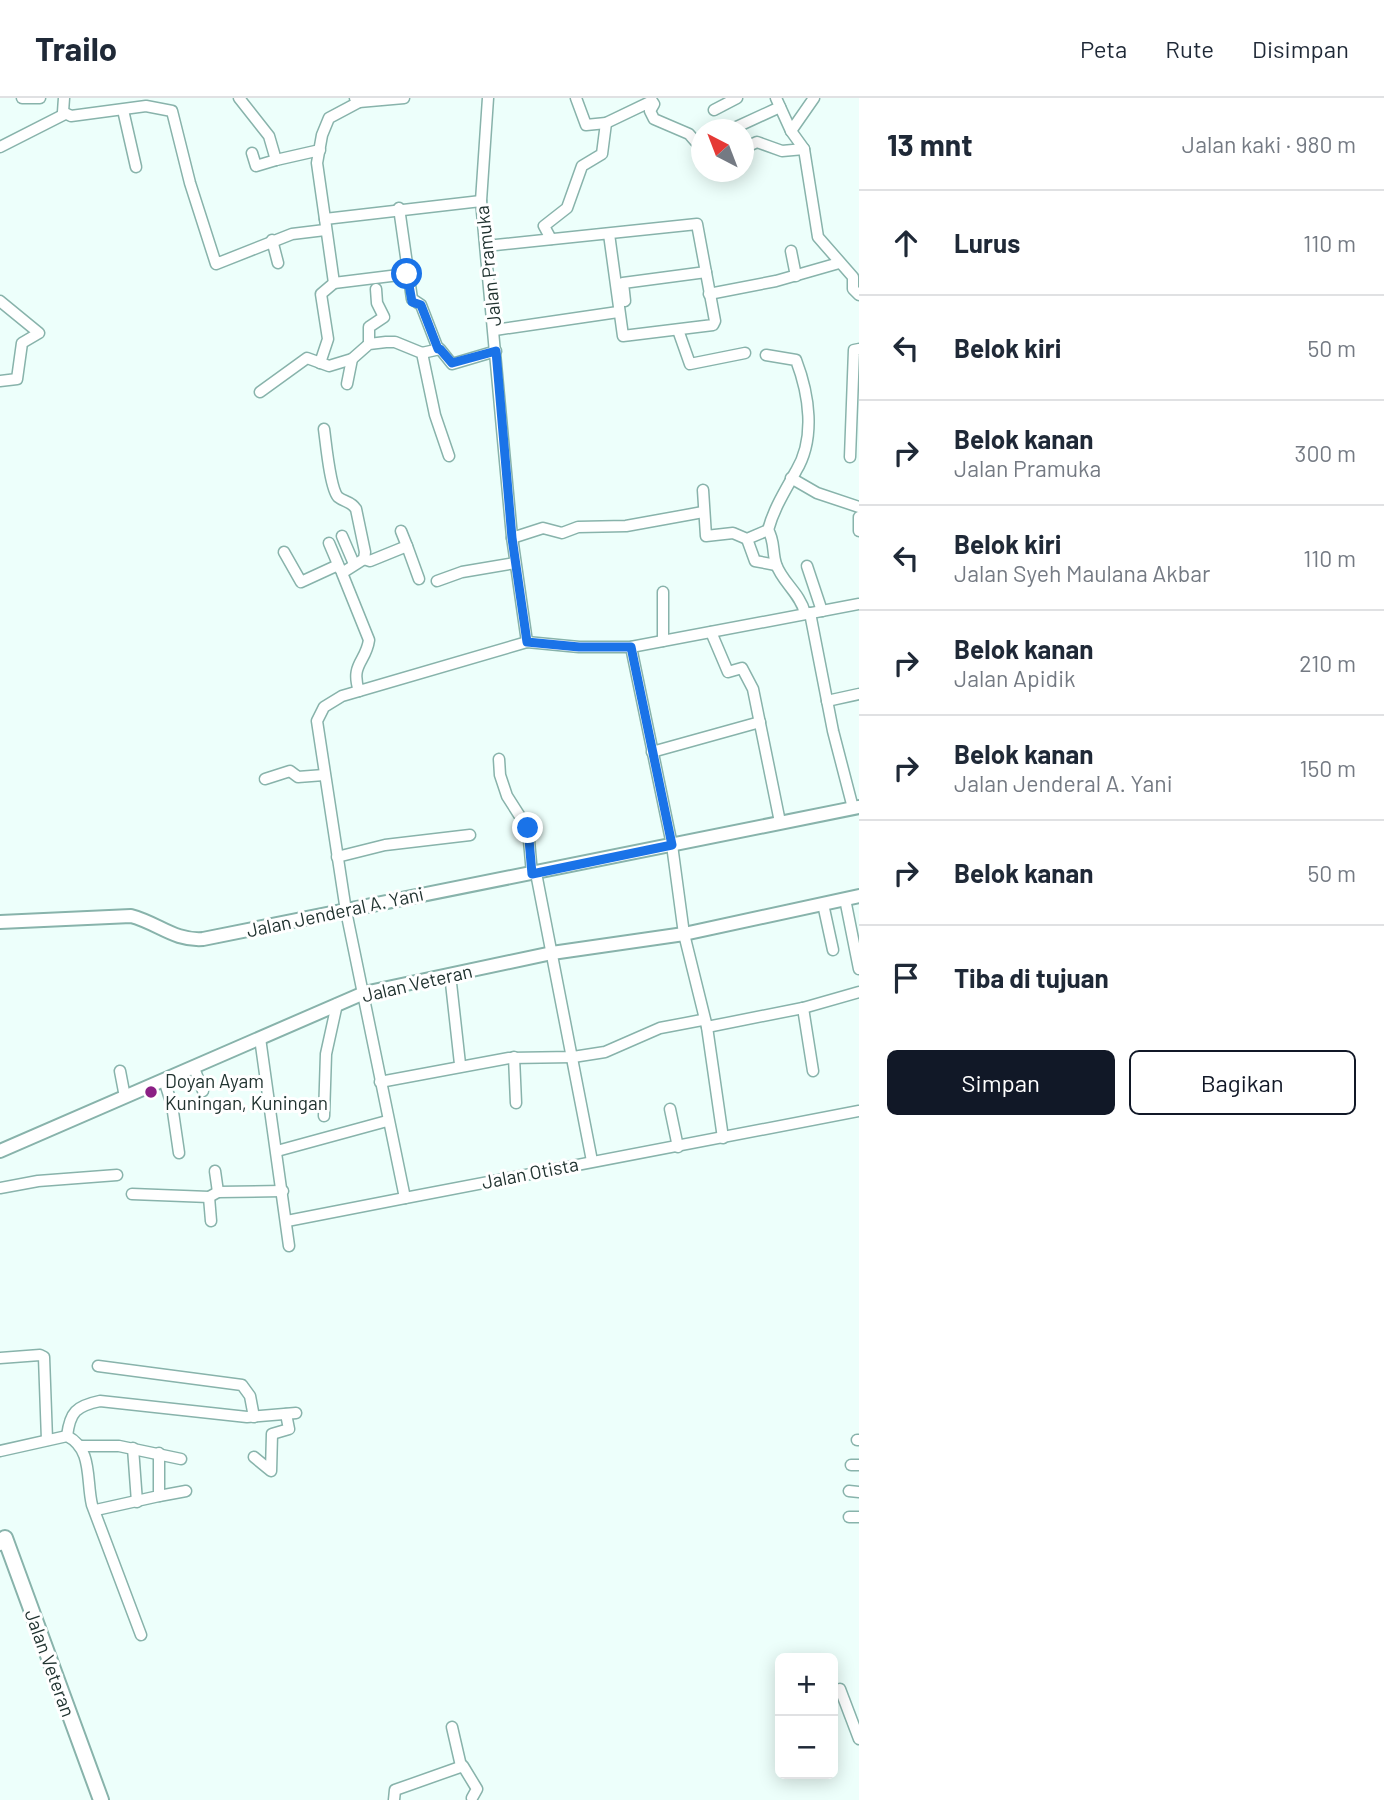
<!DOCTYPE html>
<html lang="id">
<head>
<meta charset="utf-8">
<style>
  body { margin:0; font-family:Barlow,sans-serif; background:#f6f6f7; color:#1f2937 }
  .controls { position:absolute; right:21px; bottom:21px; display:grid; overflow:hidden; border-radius:10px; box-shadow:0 4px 18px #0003 }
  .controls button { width:63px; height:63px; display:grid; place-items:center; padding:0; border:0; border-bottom:2px solid #e0e1e3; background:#fff; color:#1f2937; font:35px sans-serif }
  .compass { position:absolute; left:691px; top:21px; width:63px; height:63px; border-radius:50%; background:#fff; box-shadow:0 4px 18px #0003; rotate:318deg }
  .stop { position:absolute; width:21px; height:21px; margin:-16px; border:5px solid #1a73e8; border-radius:50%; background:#fff }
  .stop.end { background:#1a73e8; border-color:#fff; box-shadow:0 2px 7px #0008 }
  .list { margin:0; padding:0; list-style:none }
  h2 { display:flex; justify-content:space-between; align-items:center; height:91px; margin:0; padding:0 28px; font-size:30px }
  h2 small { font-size:23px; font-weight:400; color:#747a83 }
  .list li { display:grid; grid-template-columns:46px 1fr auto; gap:21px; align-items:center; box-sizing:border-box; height:105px; padding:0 28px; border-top:2px solid #e0e1e3 }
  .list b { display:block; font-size:26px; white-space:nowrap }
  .list p { margin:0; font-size:23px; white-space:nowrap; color:#747a83 }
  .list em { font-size:23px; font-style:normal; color:#747a83 }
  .actions { display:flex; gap:14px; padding:21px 28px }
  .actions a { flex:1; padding:16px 0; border:2px solid #111827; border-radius:10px; text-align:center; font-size:24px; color:#111827 }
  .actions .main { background:#111827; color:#fff }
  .icon { flex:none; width:38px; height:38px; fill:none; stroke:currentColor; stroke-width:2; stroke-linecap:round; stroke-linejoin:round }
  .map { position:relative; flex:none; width:859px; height:1702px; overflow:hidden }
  header { display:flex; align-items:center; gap:42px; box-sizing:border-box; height:98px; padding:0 35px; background:#fff; border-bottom:2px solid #e0e1e3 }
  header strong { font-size:33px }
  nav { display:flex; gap:38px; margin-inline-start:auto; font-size:24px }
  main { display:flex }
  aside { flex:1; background:#fff }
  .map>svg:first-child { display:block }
</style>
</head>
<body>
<header>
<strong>Trailo</strong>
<nav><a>Peta</a><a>Rute</a><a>Disimpan</a></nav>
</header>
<main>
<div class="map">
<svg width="859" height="1702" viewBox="0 0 859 1702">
  <rect width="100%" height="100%" fill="#edfffb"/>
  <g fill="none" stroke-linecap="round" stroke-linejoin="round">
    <defs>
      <g id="minor">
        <path d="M22,0H40"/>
        <path d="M64,0L63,14L71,18L146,8L172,13L190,85L216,166L292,136L325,132"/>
        <path d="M239,0L269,38L276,62L256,68L252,55"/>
        <path d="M355,0L359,4L404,0"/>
        <path d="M488,0L481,103L512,439L527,544"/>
        <path d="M576,0L586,27L606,25L652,3L654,6L650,13L654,21L689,36L702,51"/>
        <path d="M776,0L791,33L804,51L818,139L853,179V191L859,197"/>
        <path d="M123,12L136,69"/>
        <path d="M714,12L737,0"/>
        <path d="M730,32L780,9"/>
        <path d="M791,33L814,0"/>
        <path d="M0,49L65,16"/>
        <path d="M744,50L757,44L782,53L804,51"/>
        <path d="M276,62L320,52"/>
        <path d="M399,110L412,201L421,207L438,251"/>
        <path d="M325,121L317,65L322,37L329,20L359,4"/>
        <path d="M551,141L544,128L567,110L582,68L602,56L606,25"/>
        <path d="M272,142L278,165"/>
        <path d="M486,148L697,126L715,223L713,227L623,238L609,136"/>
        <path d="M791,153L796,178"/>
        <path d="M407,176L334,185L325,121L481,103"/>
        <path d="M709,196L776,183L839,165"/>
        <path d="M0,203L39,235L22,245L17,281L0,283"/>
        <path d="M625,203L623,185L706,174"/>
        <path d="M495,232L618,214"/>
        <path d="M678,232L690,266L745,255"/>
        <path d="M369,246V229L384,219L377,205L376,191"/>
        <path d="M422,255L440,251L452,266L496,253"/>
        <path d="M766,257L796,262C809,296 816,340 796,373C785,393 774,410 768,432"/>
        <path d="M320,265L328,241L321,196L334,185"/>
        <path d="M347,286L352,261"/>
        <path d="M260,294L307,260L329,268L352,261L369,246L386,244H395L422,255L435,317L449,358"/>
        <path d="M324,331C326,345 330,390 338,399C344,404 351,403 356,411L365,454L364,461L342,475L369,542C366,564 350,566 359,593"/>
        <path d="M850,359L854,252L859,251"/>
        <path d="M791,380L817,395L859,409"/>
        <path d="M703,392L706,438L733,435L747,441L768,432C775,443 772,454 776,466C782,484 800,495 805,515"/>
        <path d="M859,419V433"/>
        <path d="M342,438L354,466"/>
        <path d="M512,440L543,430L562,435L578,429L626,428L703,414"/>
        <path d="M747,441L755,463L776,467"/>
        <path d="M329,445L340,471"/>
        <path d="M407,448L419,481"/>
        <path d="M284,454L301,484L338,467"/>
        <path d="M364,461L370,463L407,448L401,433"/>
        <path d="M807,468L822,513"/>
        <path d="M437,483L462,474L515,465"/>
        <path d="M859,506L631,549H579L527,544L342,598L324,609L317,623L346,813L405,1100L859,1013"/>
        <path d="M810,515L833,633L853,710"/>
        <path d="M711,534L728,574L742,570L753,591L780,724"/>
        <path d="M663,543V494"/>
        <path d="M631,549L672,747L684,836L707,929L723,1040"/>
        <path d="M827,603L859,596"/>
        <path d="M652,654L760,624"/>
        <path d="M499,661L500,677L507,698L528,731L532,776"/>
        <path d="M265,681L290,673L298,679L324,677"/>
        <path d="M337,759L385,747L470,737"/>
        <path d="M536,775L592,1063"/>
        <path d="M845,801L859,871"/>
        <path d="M823,806L833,852"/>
        <path d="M450,876L460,966"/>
        <path d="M803,910L813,973"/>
        <path d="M707,929L803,910L859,894"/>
        <path d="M260,940L289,1148"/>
        <path d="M514,959L516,1005"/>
        <path d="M194,970L203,993"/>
        <path d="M120,973L125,999"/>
        <path d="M164,982L172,1007L179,1055"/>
        <path d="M380,984L509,960L573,959L605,954L660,930L702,922"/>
        <path d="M670,1011L678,1049"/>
        <path d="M324,1018L326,956L337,906"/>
        <path d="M277,1053L387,1023"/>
        <path d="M215,1073L218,1094"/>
        <path d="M0,1090L38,1083L117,1077"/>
        <path d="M132,1096L209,1099L218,1094L283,1093"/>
        <path d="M209,1099L211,1123"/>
        <path d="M287,1123L405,1100"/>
        <path d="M0,1260L40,1257L44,1259L47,1342"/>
        <path d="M98,1268L242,1287L250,1298L254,1319"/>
        <path d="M67,1338C70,1314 76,1308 100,1303L247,1319L296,1315"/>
        <path d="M857,1342H859"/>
        <path d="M82,1348H119L181,1361"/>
        <path d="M133,1350L137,1404"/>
        <path d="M0,1353L67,1338C93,1351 86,1382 92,1407L141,1537"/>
        <path d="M254,1359L271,1373L272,1336L289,1331L286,1316"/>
        <path d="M851,1367H859"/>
        <path d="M849,1393L859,1394"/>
        <path d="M159,1398L186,1393"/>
        <path d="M96,1412L159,1398V1355"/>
        <path d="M849,1419H859"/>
        <path d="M840,1591L859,1641"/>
        <path d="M452,1629L461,1668"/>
        <path d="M394,1702L395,1692L463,1668L477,1691L472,1700"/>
      </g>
      <g id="major">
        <path d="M0,824L131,818C158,825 174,843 203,841L859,709"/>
        <path d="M0,1053L364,895L552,855L684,836L859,798"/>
      </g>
      <path id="highway" d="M0,1445L5,1440L101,1702"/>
    </defs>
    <!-- minor casing -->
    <use href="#minor" stroke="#88b3ab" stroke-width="13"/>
    <!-- major casing -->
    <use href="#major" stroke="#88b3ab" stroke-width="16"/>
    <!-- highway casing -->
    <use href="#highway" stroke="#88b3ab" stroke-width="18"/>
    <!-- minor -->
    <use href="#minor" stroke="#fff" stroke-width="10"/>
    <!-- major -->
    <use href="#major" stroke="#fff" stroke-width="12"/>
    <!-- highway -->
    <use href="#highway" stroke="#fff" stroke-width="14"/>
  </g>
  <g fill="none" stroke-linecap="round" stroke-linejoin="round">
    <!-- route -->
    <path stroke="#1a73e8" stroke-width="9" d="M407,176L412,204L421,207L438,251H440L452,265L496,253L512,440L527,544L579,549H631L672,747L532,776L528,730"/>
  </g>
  <!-- markers -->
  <circle fill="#8b2085" stroke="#fff" stroke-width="2.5" cx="151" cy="994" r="7"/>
  <g text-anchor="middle" stroke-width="6" stroke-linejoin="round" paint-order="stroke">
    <!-- street labels -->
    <g font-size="19" fill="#213330" stroke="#fff">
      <text transform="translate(488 168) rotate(-96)" y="7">Jalan Pramuka</text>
      <text transform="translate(335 814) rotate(-12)" y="7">Jalan Jenderal A. Yani</text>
      <text transform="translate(417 885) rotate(-13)" y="7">Jalan Veteran</text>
      <text transform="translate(530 1075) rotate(-11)" y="7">Jalan Otista</text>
      <text transform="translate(50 1565) rotate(70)" y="7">Jalan Veteran</text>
    </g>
    <!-- poi labels -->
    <g font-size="19" fill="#213330" stroke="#fff" text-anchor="start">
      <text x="165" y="990">Doyan Ayam<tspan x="165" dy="22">Kuningan, Kuningan</tspan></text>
    </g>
  </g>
</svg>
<div class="controls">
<button>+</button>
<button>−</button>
</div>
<svg class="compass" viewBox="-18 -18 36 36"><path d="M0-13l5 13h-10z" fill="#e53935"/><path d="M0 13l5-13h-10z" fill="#747a83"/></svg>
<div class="stop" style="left:407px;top:176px"></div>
<div class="stop end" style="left:528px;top:730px"></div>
</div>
<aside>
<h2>13 mnt<small>Jalan kaki · 980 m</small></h2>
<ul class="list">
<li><svg class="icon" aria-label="ahead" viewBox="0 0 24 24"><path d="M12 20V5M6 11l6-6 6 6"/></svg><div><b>Lurus</b></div><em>110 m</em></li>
<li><svg class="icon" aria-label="left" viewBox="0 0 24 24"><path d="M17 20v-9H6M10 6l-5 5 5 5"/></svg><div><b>Belok kiri</b></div><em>50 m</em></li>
<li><svg class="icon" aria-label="right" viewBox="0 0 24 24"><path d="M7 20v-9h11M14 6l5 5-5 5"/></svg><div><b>Belok kanan</b><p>Jalan Pramuka</p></div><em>300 m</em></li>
<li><svg class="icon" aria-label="left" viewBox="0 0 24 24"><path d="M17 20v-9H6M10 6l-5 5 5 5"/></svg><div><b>Belok kiri</b><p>Jalan Syeh Maulana Akbar</p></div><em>110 m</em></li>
<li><svg class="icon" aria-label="right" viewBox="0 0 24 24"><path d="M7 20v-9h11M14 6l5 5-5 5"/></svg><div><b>Belok kanan</b><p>Jalan Apidik</p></div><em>210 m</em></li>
<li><svg class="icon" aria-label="right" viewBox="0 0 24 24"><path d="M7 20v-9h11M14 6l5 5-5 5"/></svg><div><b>Belok kanan</b><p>Jalan Jenderal A. Yani</p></div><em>150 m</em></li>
<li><svg class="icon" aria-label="right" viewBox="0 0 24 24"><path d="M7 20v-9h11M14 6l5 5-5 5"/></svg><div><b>Belok kanan</b></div><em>50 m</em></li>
<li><svg class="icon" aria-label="arrive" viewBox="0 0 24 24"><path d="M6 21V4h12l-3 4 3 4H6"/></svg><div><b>Tiba di tujuan</b></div></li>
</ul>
<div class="actions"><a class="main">Simpan</a><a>Bagikan</a></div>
</aside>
</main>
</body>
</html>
